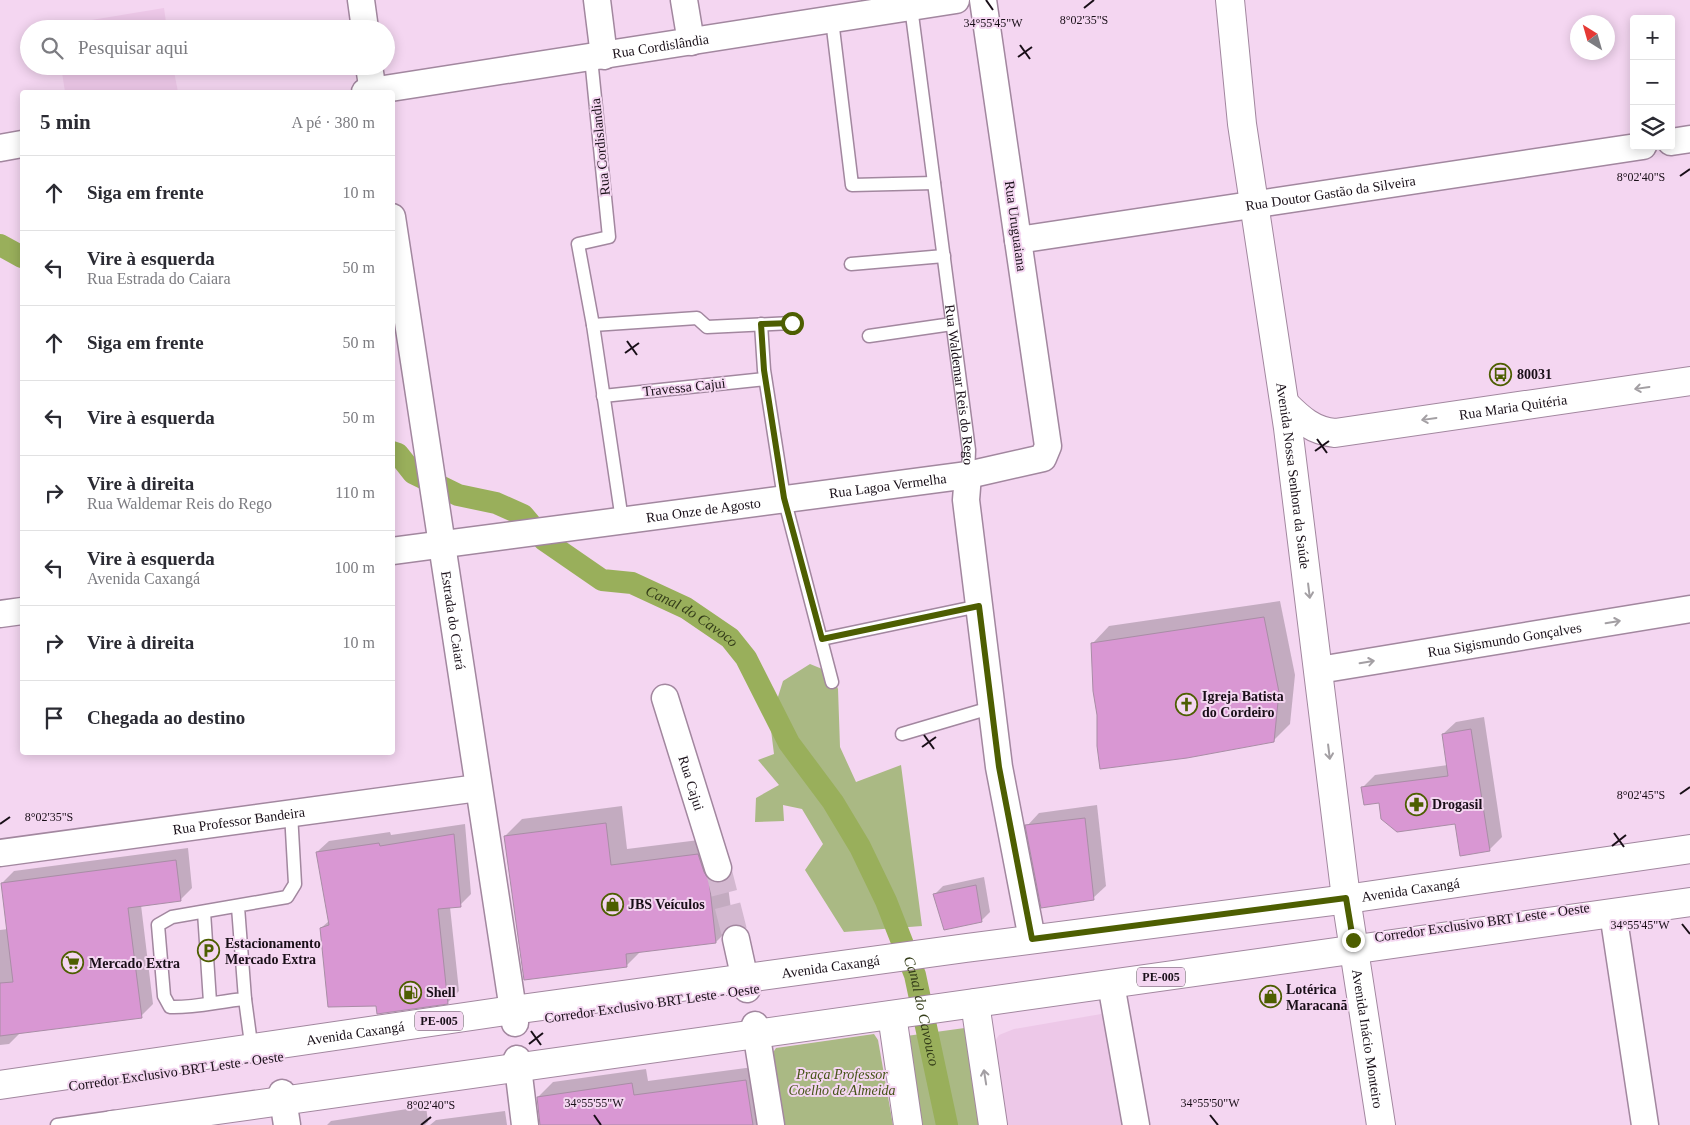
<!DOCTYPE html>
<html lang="pt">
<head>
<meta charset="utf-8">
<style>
  body { margin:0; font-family:"Times New Roman",serif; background:#f7f7f7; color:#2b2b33 }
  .controls { position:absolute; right:15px; top:15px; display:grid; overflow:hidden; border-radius:5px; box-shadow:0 2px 12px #0003 }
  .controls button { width:45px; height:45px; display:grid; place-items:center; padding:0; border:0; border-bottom:1px solid #e1e1e2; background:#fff; color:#2b2b33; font:25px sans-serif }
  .compass { position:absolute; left:1570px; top:15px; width:45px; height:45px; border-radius:50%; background:#fff; box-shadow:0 2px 12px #0003; rotate:323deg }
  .stop { position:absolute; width:15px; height:15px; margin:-11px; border:4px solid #4d5e01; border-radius:50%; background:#fff }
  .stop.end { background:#4d5e01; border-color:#fff; box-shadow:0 1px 5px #0008 }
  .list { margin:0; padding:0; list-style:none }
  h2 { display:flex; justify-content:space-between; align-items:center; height:65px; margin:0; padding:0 20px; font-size:21px }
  h2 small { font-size:16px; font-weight:400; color:#7c7c81 }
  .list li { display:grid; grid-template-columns:32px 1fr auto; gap:15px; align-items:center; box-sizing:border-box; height:75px; padding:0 20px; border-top:1px solid #e1e1e2 }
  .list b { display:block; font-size:19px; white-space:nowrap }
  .list p { margin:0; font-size:16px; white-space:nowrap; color:#7c7c81 }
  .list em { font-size:16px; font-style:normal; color:#7c7c81 }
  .icon { flex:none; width:28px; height:28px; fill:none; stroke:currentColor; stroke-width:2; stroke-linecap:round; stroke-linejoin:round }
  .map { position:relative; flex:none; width:1690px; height:1125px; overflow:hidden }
  .search { position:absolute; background:#fff; box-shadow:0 2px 12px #0003; left:20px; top:20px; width:375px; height:55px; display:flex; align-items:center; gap:12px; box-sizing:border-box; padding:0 18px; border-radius:28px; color:#7c7c81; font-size:19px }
  .panel { position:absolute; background:#fff; box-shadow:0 2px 12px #0003; left:20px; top:90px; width:375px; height:665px; border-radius:5px }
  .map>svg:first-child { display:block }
</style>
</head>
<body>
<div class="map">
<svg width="1690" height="1125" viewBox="0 0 1690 1125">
  <rect width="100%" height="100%" fill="#f4d6f1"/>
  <!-- built -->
  <g fill="#edc8e8">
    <path d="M164,8L167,29H55V26Z"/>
    <path d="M61,66H173L178,92H65Z"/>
    <path d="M1107,1013L1127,1125H1007L992,1046L999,1035L1014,1029Z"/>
  </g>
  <!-- green -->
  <g fill="#aab984">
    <path d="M810,664L832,673L838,689L840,747L856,782L901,765L922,926L844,932L805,870L823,844L802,809L783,805L784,821L755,822L756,798L779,785L758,760L774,754L770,722L783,681Z"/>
    <path d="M972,1027L988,1125H913L899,1037Z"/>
    <path d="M874,1034L878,1040L893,1125H782L772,1054L776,1048Z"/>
  </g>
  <!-- shadow -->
  <g fill="#0003">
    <path d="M1280,601L1295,675L1290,724L1273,741L1098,715L1093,643L1109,626Z"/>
    <path d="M1484,717L1502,837L1489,850L1456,822L1380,802L1363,787L1375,775L1448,765L1443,734L1456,722Z"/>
    <path d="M1097,805L1106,886L1093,898L1027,826L1039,813Z"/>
    <path d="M622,806L627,849L715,838L725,863L733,925L716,942L641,951L627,965L505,836L522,819Z"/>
    <path d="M465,824L471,894L460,905L450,907L459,991L447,1003L377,1004L321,928L329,921L317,852L329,841L390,832L391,835Z"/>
    <path d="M188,848L192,888L180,900L141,905L153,1004L141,1016L21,1032L9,1044L0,1045V930L8,929L2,883L14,871Z"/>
    <path d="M984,877L990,912L981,921L935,894L943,886Z"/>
    <path d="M761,1066L770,1125H540L538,1097L553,1082L646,1069L648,1081Z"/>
    <path d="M426,1106L428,1122L425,1125H327L331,1121Z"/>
    <path d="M505,1111L507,1125H430L436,1120Z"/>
  </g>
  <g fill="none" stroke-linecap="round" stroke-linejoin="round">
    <!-- canal -->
    <g stroke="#99af5b" stroke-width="22">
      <path d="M0,245L22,257"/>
      <path id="s1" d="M392,452L398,454L413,473L458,495L496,503L523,515L544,540L602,580L632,583L686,608L730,638L746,658L789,743L833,802L860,847L886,901L915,975L947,1125"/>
    </g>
  </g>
  <!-- building -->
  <g fill="#d997d3" stroke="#a98da6">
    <path d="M1264,617L1279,692L1274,742L1187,758L1100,769L1097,746V715L1093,691L1091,643Z"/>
    <path d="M1471,729L1490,851L1460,856L1455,824L1397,832L1381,819L1379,803L1364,805L1361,787L1448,776L1442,734Z"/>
    <path d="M1085,818L1094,900L1041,908L1025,825Z"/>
    <path d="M606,823L611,865L698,854L704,872L709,880L716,943L626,954L627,967L524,980L504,836Z"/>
    <path d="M454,834L461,907L438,909L448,1004L377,1014L376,1006L328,1007L320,928L329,925L316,852L379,843L380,846Z"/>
    <path d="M176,860L181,901L128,908L142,1018L0,1036V983L13,982L1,883Z"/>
    <path d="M976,885L982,922L944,930L933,894Z"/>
    <path d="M746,1080L753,1125H540L537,1097L632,1083L634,1095Z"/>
  </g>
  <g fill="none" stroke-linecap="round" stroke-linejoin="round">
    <!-- street-tunnel -->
    <path stroke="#d3b8d0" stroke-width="26" stroke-dasharray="26 13" stroke-linecap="butt" d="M718,868L736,939"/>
    <defs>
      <g id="lane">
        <path id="s2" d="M911,7L969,450L968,475"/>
        <path d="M832,20L852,185L934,183"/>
        <path d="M591,58L609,237L578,244L593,325L622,520"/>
        <path d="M851,264L944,256"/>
        <path d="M761,324L764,370L784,498L832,682"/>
        <path d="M593,325L697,318L707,327L792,323"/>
        <path d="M869,336L952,324"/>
        <path d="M603,396L765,379"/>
        <path d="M822,639L979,606"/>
        <path d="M902,734L990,708"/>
        <path d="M238,907L245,999C220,1001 195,1008 170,1007L164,996L158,925L172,917L287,897L295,884L291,813"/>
        <path d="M204,912L210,1002"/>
        <path d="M245,999L252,1051"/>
        <path d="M57,1125L114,1117"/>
      </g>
      <g id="street">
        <path d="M361,0L365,29"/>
        <path d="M597,0L604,56"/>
        <path d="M684,0L691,42"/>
        <path d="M369,66L373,92"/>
        <path id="s3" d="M365,92L956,0"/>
        <path d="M1671,142L1690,139"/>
        <path d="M0,148L22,144"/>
        <path id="s4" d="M392,217L515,1023"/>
        <path id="s5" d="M1018,240L1643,146"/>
        <path d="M968,475L966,500L999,767L1032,939"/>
        <path id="s6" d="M392,551L968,475L1043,458L1048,446L983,0"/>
        <path d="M0,614L22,611"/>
        <path id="s7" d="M1319,670L1690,609"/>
        <path id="s8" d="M665,698L718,868"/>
        <path id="s9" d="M0,853L478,788"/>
        <path d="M1613,913L1645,1125"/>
        <path d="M736,939L747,989"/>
        <path d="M1111,984L1136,1125"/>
        <path d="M755,1025L771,1125"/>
        <path d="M517,1059L525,1125"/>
        <path d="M282,1093L287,1125"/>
      </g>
      <g id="secondary">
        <path id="s10" d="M1230,0L1242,124L1288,428L1346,898L1381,1125"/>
        <path id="s11" d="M1285,404C1300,419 1313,431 1335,433L1690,381"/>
        <path d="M975,1003L993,1125"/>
        <path d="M892,1015L908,1125"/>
      </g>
      <g id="primary">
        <path id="s12" d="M0,1085L513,1010L966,948L1340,900L1690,849"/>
        <path d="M111,1125L1690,902"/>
      </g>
    </defs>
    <!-- lane casing -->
    <use href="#lane" stroke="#a2879f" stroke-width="15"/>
    <!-- street casing -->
    <use href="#street" stroke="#a2879f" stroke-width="29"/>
    <!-- secondary casing -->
    <use href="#secondary" stroke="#a2879f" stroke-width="30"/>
    <!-- primary casing -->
    <use href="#primary" stroke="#a2879f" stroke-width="30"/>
    <!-- lane -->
    <use href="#lane" stroke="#fff" stroke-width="12"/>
    <!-- street -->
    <use href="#street" stroke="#fff" stroke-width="26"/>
    <!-- secondary -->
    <use href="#secondary" stroke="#fff" stroke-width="28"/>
    <!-- primary -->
    <use href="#primary" stroke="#fff" stroke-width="28"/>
  </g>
  <!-- one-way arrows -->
  <defs><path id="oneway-shaft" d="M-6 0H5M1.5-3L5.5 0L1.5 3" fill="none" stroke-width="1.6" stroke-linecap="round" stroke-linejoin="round" transform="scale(1.25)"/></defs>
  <g stroke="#a39fa3">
    <use href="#oneway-shaft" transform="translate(1642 388) rotate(172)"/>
    <use href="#oneway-shaft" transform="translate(1429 419) rotate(172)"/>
    <use href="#oneway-shaft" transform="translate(1309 591) rotate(83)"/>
    <use href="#oneway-shaft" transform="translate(1613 622) rotate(-9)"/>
    <use href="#oneway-shaft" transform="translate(1367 662) rotate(-9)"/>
    <use href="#oneway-shaft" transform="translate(1329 752) rotate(83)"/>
    <use href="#oneway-shaft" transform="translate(985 1077) rotate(-99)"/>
  </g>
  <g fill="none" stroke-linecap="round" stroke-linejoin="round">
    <!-- route -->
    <path stroke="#4d5e01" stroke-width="6" d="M792,323L761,324L764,370L784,498L822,639L979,606L999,767L1032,939L1346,898L1353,940"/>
  </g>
  <!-- ticks -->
  <path fill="none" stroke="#190f18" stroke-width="2" d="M986,0L993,10M1084,8L1094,0M1020,45L1030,59M1018,57L1032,47M1680,176L1690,169M627,341L637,355M625,353L639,343M1317,439L1327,453M1315,451L1329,441M924,735L934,749M922,747L936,737M1680,794L1690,787M0,824L10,817M1614,833L1624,847M1612,846L1626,835M1682,924L1690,934M531,1031L541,1045M529,1044L543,1033M594,1115L601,1125M1210,1115L1218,1125M421,1125L431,1117"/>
  <!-- icons -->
  <defs>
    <symbol id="bus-ring" viewBox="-11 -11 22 22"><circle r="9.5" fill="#f4d6f1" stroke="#4d5e01" stroke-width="1.5"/><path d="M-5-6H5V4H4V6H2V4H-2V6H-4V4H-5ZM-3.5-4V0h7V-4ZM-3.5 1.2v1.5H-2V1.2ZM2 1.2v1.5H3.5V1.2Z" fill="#4d5e01"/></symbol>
    <symbol id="church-ring" viewBox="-11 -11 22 22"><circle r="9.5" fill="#f4d6f1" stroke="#4d5e01" stroke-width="1.5"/><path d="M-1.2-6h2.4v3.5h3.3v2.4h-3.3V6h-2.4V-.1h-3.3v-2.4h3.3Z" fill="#4d5e01"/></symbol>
    <symbol id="pharmacy-ring" viewBox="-11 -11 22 22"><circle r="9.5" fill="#f4d6f1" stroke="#4d5e01" stroke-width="1.5"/><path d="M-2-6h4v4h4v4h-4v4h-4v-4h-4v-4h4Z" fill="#4d5e01"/></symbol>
    <symbol id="shop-ring" viewBox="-11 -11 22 22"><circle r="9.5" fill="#f4d6f1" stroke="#4d5e01" stroke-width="1.5"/><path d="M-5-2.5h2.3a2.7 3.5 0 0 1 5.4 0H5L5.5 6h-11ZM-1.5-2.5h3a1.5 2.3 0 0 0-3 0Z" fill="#4d5e01"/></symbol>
    <symbol id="parking-ring" viewBox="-11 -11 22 22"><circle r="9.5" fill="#f4d6f1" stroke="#4d5e01" stroke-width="1.5"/><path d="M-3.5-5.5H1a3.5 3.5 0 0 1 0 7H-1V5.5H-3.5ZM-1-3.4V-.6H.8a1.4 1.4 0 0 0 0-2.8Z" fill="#4d5e01"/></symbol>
    <symbol id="supermarket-ring" viewBox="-11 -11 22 22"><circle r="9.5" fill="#f4d6f1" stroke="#4d5e01" stroke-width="1.5"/><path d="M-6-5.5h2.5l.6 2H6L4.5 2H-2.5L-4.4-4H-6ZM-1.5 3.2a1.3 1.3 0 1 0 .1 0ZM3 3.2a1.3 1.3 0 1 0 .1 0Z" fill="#4d5e01"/></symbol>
    <symbol id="fuel-ring" viewBox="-11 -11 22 22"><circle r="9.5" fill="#f4d6f1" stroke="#4d5e01" stroke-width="1.5"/><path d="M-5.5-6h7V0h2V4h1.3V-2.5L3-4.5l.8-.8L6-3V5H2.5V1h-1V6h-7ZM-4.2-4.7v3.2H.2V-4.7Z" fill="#4d5e01"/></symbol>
  </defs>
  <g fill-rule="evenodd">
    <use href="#bus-ring" x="1488" y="362" width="25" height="25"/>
    <use href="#church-ring" x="1174" y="692" width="25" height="25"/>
    <use href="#pharmacy-ring" x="1404" y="792" width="25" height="25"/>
    <use href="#shop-ring" x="600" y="892" width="25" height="25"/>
    <use href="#parking-ring" x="196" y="938" width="25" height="25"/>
    <use href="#supermarket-ring" x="60" y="950" width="25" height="25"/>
    <use href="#fuel-ring" x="398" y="980" width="25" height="25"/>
    <use href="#shop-ring" x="1258" y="984" width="25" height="25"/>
  </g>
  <g text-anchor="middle" stroke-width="4" stroke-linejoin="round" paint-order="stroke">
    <!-- shield labels -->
    <g fill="#f4d6f1" stroke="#5b4b59" stroke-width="1">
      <rect x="1137" y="967.5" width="48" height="19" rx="4"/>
      <rect x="415" y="1011.5" width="48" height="19" rx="4"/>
    </g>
    <g font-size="12" font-weight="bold" fill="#190f18">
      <text x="1161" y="981">PE-005</text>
      <text x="439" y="1025">PE-005</text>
    </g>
    <!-- street labels -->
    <g font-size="14" fill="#190f18" stroke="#f4d6f1">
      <text dy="5" stroke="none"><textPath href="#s3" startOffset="299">Rua Cordislândia</textPath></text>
      <text transform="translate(600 147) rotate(-96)" y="5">Rua Cordislandia</text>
      <text dy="5" stroke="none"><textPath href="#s5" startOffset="316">Rua Doutor Gastão da Silveira</textPath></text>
      <text transform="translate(1016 226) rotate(82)" y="5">Rua Uruguaiana</text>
      <text dy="5" stroke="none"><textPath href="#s2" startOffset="381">Rua Waldemar Reis do Rego</textPath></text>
      <text transform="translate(684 387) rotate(-6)" y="5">Travessa Cajui</text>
      <text dy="5" stroke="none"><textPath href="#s11" startOffset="239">Rua Maria Quitéria</textPath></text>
      <text dy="5" stroke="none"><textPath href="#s10" startOffset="480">Avenida Nossa Senhora da Saúde</textPath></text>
      <text dy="5" stroke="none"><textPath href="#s6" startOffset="500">Rua Lagoa Vermelha</textPath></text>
      <text dy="5" stroke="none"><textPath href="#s6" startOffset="314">Rua Onze de Agosto</textPath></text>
      <text dy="5" stroke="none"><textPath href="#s4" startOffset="408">Estrada do Caiará</textPath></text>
      <text dy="5" stroke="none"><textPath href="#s7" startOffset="188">Rua Sigismundo Gonçalves</textPath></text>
      <text dy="5" stroke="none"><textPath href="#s8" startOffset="89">Rua Cajui</textPath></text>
      <text dy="5" stroke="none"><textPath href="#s9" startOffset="241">Rua Professor Bandeira</textPath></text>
      <text dy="5" stroke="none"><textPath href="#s12" startOffset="1424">Avenida Caxangá</textPath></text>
      <text transform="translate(1482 922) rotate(-8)" y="5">Corredor Exclusivo BRT Leste - Oeste</text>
      <text dy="5" stroke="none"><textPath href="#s12" startOffset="839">Avenida Caxangá</textPath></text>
      <text transform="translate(652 1003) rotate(-8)" y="5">Corredor Exclusivo BRT Leste - Oeste</text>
      <text dy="5" stroke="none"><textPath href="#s12" startOffset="359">Avenida Caxangá</textPath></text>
      <text dy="5" stroke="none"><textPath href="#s10" startOffset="1048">Avenida Inácio Monteiro</textPath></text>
      <text transform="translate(176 1071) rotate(-8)" y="5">Corredor Exclusivo BRT Leste - Oeste</text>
    </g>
    <!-- poi labels -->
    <g font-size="14" font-weight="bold" fill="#190f18" stroke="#f4d6f1" text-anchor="start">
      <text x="1517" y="379">80031</text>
      <text x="1202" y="701">Igreja Batista<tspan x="1202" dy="16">do Cordeiro</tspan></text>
      <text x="1432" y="809">Drogasil</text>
      <text x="628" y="909">JBS Veículos</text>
      <text x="225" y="948">Estacionamento<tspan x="225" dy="16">Mercado Extra</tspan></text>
      <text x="89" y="968">Mercado Extra</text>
      <text x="1286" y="994">Lotérica<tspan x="1286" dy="16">Maracanã</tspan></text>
      <text x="426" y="997">Shell</text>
    </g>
    <!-- park labels -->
    <g font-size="14" font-style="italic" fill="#465417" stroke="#f4d6f1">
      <text x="842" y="1079">Praça Professor<tspan x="842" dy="16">Coelho de Almeida</tspan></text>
    </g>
    <!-- water labels -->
    <g font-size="15" font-style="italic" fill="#343d19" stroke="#f4d6f1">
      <text dy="5" stroke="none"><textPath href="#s1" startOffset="351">Canal do Cavoco</textPath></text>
      <text dy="5" stroke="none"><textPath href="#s1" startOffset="818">Canal do Cavouco</textPath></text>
    </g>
  </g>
  <g font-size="12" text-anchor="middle" fill="#190f18" stroke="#f4d6f1" stroke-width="4" stroke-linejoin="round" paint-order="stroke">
    <text x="1084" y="24">8°02'35"S</text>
    <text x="993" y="27">34°55'45"W</text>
    <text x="1641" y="181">8°02'40"S</text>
    <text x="1641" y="799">8°02'45"S</text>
    <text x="49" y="821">8°02'35"S</text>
    <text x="1640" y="929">34°55'45"W</text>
    <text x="594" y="1107">34°55'55"W</text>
    <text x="1210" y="1107">34°55'50"W</text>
    <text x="431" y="1109">8°02'40"S</text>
  </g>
</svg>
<div class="controls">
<button>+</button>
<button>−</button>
<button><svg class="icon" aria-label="layers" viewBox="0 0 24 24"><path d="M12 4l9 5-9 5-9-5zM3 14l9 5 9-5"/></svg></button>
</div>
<svg class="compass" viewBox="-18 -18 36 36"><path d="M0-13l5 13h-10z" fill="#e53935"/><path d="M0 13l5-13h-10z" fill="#7c7c81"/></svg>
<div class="stop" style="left:792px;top:323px"></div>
<div class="stop end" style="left:1353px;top:940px"></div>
<div class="search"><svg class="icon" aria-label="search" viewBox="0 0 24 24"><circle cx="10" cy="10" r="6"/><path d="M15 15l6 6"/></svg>Pesquisar aqui</div>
<section class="panel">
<h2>5 min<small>A pé · 380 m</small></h2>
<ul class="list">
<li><svg class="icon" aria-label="ahead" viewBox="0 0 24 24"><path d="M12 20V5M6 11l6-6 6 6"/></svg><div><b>Siga em frente</b></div><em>10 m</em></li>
<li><svg class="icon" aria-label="left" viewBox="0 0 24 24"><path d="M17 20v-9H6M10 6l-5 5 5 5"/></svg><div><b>Vire à esquerda</b><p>Rua Estrada do Caiara</p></div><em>50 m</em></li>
<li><svg class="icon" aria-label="ahead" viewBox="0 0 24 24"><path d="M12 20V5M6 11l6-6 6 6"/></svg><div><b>Siga em frente</b></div><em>50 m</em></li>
<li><svg class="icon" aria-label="left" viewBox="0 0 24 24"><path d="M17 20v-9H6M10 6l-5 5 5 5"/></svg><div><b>Vire à esquerda</b></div><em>50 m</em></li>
<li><svg class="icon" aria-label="right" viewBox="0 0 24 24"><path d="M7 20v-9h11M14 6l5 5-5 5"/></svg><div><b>Vire à direita</b><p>Rua Waldemar Reis do Rego</p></div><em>110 m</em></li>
<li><svg class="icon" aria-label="left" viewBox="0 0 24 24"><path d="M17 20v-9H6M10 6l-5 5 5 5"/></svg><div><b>Vire à esquerda</b><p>Avenida Caxangá</p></div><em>100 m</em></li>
<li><svg class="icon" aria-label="right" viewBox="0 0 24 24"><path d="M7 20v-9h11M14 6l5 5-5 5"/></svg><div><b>Vire à direita</b></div><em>10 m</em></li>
<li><svg class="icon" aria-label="arrive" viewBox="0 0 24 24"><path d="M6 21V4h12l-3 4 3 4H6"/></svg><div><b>Chegada ao destino</b></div></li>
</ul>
</section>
</div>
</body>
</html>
